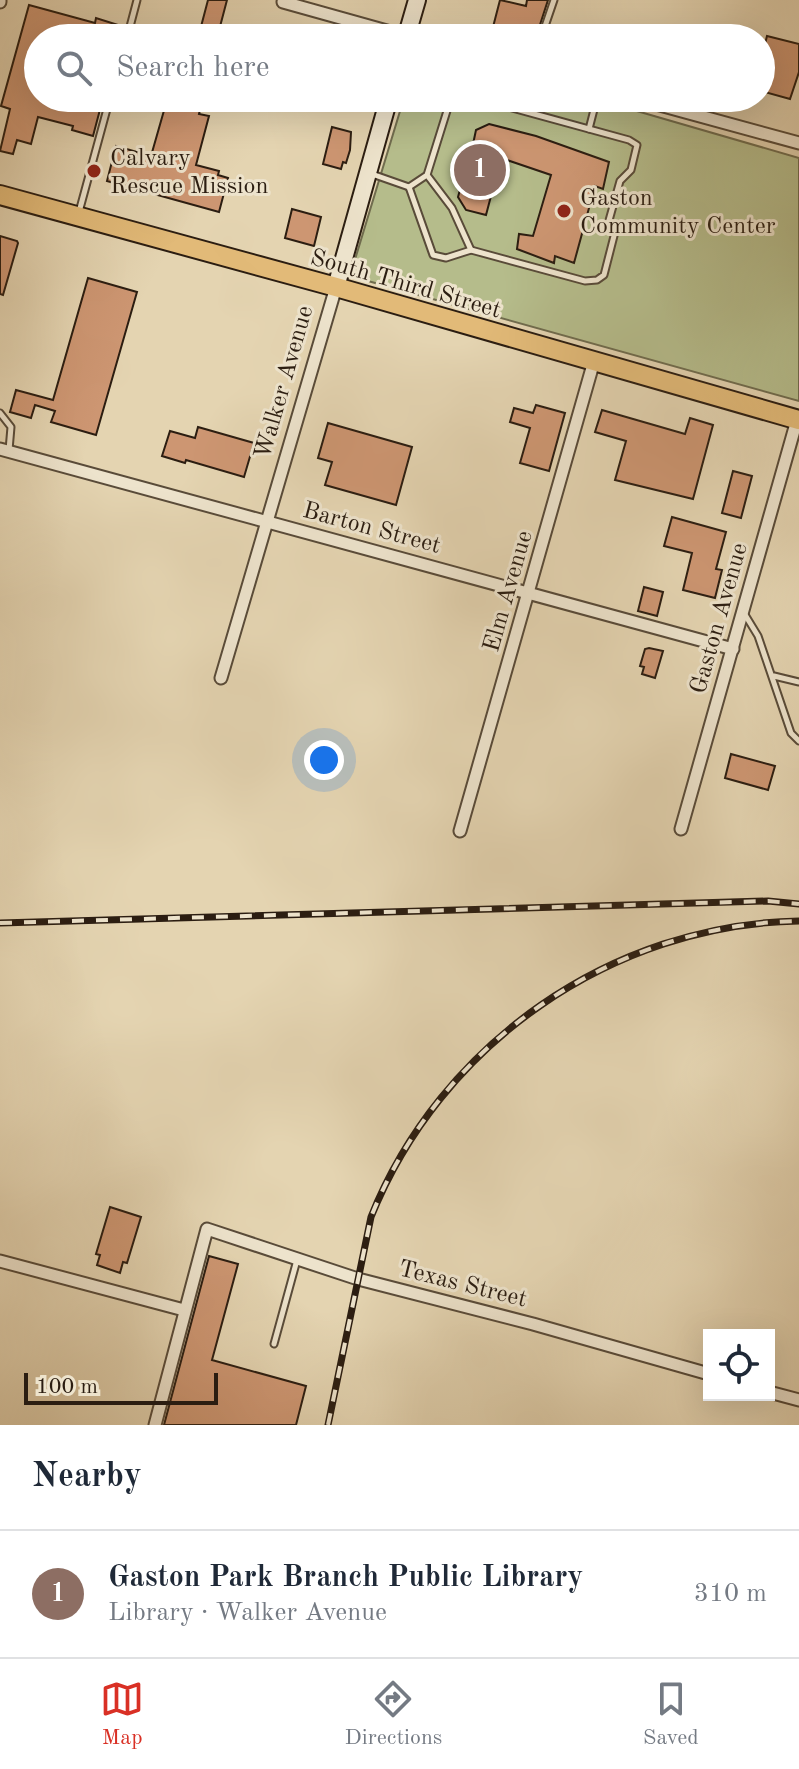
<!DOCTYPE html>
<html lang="en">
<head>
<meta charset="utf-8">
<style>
  body { margin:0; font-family:"Old Standard TT",serif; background:#f6f6f7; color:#1f2937 }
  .controls { position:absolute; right:24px; bottom:24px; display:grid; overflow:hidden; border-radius:0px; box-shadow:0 8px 32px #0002 }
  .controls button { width:72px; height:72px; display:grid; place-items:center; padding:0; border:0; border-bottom:2px solid #e0e1e3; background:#fff; color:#1f2937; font:40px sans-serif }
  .scale { position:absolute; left:24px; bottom:20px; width:194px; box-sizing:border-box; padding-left:8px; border:4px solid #2b1d11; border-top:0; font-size:22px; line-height:28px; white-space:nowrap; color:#2b1d11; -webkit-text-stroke:6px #ede3cc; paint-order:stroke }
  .you { position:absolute; left:324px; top:760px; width:28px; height:28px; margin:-20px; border:6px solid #fff; border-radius:50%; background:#1a73e8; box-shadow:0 0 0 12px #1a73e833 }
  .badge { display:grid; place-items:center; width:52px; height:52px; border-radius:50%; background:#d93025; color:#fff; font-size:26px; font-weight:700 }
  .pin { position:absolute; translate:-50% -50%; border:4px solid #fff; box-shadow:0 2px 8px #0006 }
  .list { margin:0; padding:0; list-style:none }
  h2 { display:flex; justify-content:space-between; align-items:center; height:104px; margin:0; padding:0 32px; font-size:34px }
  h2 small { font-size:26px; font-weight:400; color:#747a83 }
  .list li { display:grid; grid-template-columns:52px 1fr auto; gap:24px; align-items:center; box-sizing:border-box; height:128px; padding:0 32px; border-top:2px solid #e0e1e3 }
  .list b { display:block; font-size:30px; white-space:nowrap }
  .list p { margin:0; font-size:26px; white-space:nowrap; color:#747a83 }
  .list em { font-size:26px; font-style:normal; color:#747a83 }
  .icon { flex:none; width:44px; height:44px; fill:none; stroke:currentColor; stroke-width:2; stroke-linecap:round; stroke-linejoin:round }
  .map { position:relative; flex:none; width:799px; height:1425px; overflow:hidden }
  .search { position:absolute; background:#fff; box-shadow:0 8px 32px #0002; left:24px; right:24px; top:24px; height:88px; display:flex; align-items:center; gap:20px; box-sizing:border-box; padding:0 28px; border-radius:44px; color:#747a83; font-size:30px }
  .sheet { height:232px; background:#fff }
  nav { display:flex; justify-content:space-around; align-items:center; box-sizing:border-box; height:112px; border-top:2px solid #e0e1e3; background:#fff; font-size:22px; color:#747a83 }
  nav a { display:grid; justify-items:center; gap:4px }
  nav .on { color:#d93025 }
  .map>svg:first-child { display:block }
</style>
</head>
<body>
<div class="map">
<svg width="799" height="1425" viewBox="0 0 799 1425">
  <rect width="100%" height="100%" fill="#e4d4b1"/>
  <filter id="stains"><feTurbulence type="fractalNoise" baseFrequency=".0025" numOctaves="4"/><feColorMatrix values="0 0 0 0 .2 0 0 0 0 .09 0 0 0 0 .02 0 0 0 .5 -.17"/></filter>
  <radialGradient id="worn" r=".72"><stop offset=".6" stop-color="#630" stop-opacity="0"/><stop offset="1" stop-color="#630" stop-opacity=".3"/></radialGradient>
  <!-- green -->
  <path fill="#b5bc8b" stroke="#706c4e" stroke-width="2" d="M404,98H592L799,158V401L350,276Z"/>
  <!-- building -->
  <g fill="#cd9672" stroke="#2b1d11" stroke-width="2">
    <path d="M208,0H227L217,38H198Z"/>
    <path d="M500,0L526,6L527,0H548L537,34L510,26L508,31L493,27Z"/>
    <path d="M29,5L95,23L96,18L121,26L117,38H38V73L34,89L38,91V98H65L82,103L83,98H86L102,102L93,136L72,130L73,126L38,117L31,144L17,140L13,154L0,151L10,109L1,106Z"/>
    <path d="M767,36L799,44V72L790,99L761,91L768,58L762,56Z"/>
    <path d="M178,98H203L199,114L209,116L196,165L219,171L218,175L228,178L219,212L107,181L116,146L151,156L167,100L177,103Z"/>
    <path d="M489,124L536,136L609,162L603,189L595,186L574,263L555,256L554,263L517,249L519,234L533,236L551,175L501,158L486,215L466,210L458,197L464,175H460L467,148L472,149L476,130Z"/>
    <path d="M332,127L351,132L350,150L346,163L343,162L341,169L323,164Z"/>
    <path d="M292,209L321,217L314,246L285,238Z"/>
    <path d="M0,236L17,241L18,243L3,295L0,294Z"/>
    <path d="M88,278L137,292L96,435L51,422L55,411L35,405L31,418L10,412L16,390L53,400Z"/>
    <path d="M536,405L565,413L549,471L520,463L530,428L510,422L514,408L533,413Z"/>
    <path d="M602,410L685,434L690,418L713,425L693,499L615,480L626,441L595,432Z"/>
    <path d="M328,423L412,447L396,505L325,485L332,462L318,458Z"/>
    <path d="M198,427L254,443L244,477L186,460L185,463L162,456L170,431L195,438Z"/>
    <path d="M733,471L752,476L741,518L722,513Z"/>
    <path d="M672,517L726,532L716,569L722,570L715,598L683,590L692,553L664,546Z"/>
    <path d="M644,587L663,592L657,616L638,611Z"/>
    <path d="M649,648L663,651L655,678L642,674L644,667L640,666L645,649Z"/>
    <path d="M731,754L775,766L768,790L725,778Z"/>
    <path d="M110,1207L141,1217L127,1263L123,1262L120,1273L97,1265L100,1255L96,1254Z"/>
    <path d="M209,1256L238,1264L212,1360L306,1386L296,1425H164Z"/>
  </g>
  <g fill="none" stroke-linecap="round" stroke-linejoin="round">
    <defs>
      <g id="lane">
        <path d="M127,38L137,0"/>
        <path d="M541,38L554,0"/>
        <path d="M589,129L597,98"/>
        <path d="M369,173L409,187"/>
        <path d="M427,175L452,208L471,250"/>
        <path d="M409,187L433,255L446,258L471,250L585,281L597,280L604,275L615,232L608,224L620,181L631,170L637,145L629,140L476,98"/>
        <path d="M409,187L427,175L451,98"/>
        <path d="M79,212L110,98"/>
        <path d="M0,413L11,427L9,450"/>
        <path d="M744,613L758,636L791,733L799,741"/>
        <path d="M774,676L799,682"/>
        <path d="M274,1344L297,1260"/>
      </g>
      <g id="street">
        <path d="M0,2V0"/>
        <path d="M283,2L412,38"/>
        <path d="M634,98L799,143"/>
        <path d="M0,449L733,649"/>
        <path d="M221,678L336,287"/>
        <path d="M681,829L797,420"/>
        <path d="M460,831L594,361"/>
        <path d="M0,1261L184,1310"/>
        <path d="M769,1392L799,1400"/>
        <path d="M155,1425L207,1229L358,1279L533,1324L709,1374"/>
      </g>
      <g id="secondary">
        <path d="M406,38L417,0"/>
        <path d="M336,287L389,98"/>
      </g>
      <path id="primary" d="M0,195L336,287L799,420"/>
    </defs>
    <!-- lane casing -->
    <use href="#lane" stroke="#594b39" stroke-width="9"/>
    <!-- street casing -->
    <use href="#street" stroke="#594b39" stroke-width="15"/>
    <!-- secondary casing -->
    <use href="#secondary" stroke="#2b1d11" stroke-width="20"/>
    <!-- primary casing -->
    <use href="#primary" stroke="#2b1d11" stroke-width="22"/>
    <!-- lane -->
    <use href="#lane" stroke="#ede3cc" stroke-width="5"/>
    <!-- street -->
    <use href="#street" stroke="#ede3cc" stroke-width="11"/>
    <!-- secondary -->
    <use href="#secondary" stroke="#ede3cc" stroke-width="16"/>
    <!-- primary -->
    <use href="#primary" stroke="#e2ba78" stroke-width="18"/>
    <defs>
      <g id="rail">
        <path d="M0,923L768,901L799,904"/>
        <path d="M328,1425L371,1217C440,1044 612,924 799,921"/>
      </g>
    </defs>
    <!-- rail casing -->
    <use href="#rail" stroke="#2b1d11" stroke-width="7"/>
    <!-- rail -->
    <use href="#rail" stroke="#ede3cc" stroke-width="4" stroke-dasharray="12" stroke-linecap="butt"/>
  </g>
  <!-- markers -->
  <g fill="#8f2418" stroke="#ede3cc" stroke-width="3">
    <circle cx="94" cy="171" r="8"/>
    <circle cx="564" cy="211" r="8"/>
  </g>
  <g text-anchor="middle" stroke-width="6" stroke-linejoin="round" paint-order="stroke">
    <!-- poi labels -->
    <g font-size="24" fill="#2b1d11" stroke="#ede3cc" text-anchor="start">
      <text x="110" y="165">Calvary<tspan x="110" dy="28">Rescue Mission</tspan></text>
      <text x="580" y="205">Gaston<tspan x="580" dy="28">Community Center</tspan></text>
    </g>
    <!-- street labels -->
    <g font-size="24" fill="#2b1d11" stroke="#ede3cc">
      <text transform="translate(406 283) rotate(16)" y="8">South Third Street</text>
      <text transform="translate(283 382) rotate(-74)" y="8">Walker Avenue</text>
      <text transform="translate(372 527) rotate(15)" y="8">Barton Street</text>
      <text transform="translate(507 591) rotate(-74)" y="8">Elm Avenue</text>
      <text transform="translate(718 618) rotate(-74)" y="8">Gaston Avenue</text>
      <text transform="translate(463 1283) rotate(14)" y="8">Texas Street</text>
    </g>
  </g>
  <rect width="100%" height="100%" filter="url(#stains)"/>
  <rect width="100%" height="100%" fill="url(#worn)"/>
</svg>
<div class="controls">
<button><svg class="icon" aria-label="locate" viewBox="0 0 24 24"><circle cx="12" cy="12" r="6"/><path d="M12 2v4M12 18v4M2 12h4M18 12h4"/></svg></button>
</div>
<div class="scale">100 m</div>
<div class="you"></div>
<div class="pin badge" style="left:480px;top:170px;background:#8d6e63">1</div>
<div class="search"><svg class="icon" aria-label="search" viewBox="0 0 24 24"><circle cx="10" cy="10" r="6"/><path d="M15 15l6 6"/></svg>Search here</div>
</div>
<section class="sheet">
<h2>Nearby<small></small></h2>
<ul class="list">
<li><span class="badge" style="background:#8d6e63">1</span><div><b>Gaston Park Branch Public Library</b><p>Library · Walker Avenue</p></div><em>310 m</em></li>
</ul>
</section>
<nav>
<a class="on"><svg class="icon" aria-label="map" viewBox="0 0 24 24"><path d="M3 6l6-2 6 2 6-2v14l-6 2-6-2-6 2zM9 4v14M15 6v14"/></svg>Map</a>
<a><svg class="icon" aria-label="directions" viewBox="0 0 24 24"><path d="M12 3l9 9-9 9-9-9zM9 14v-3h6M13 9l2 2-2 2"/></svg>Directions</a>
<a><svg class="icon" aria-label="saved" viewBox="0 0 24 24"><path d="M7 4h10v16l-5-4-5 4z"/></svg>Saved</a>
</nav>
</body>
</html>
